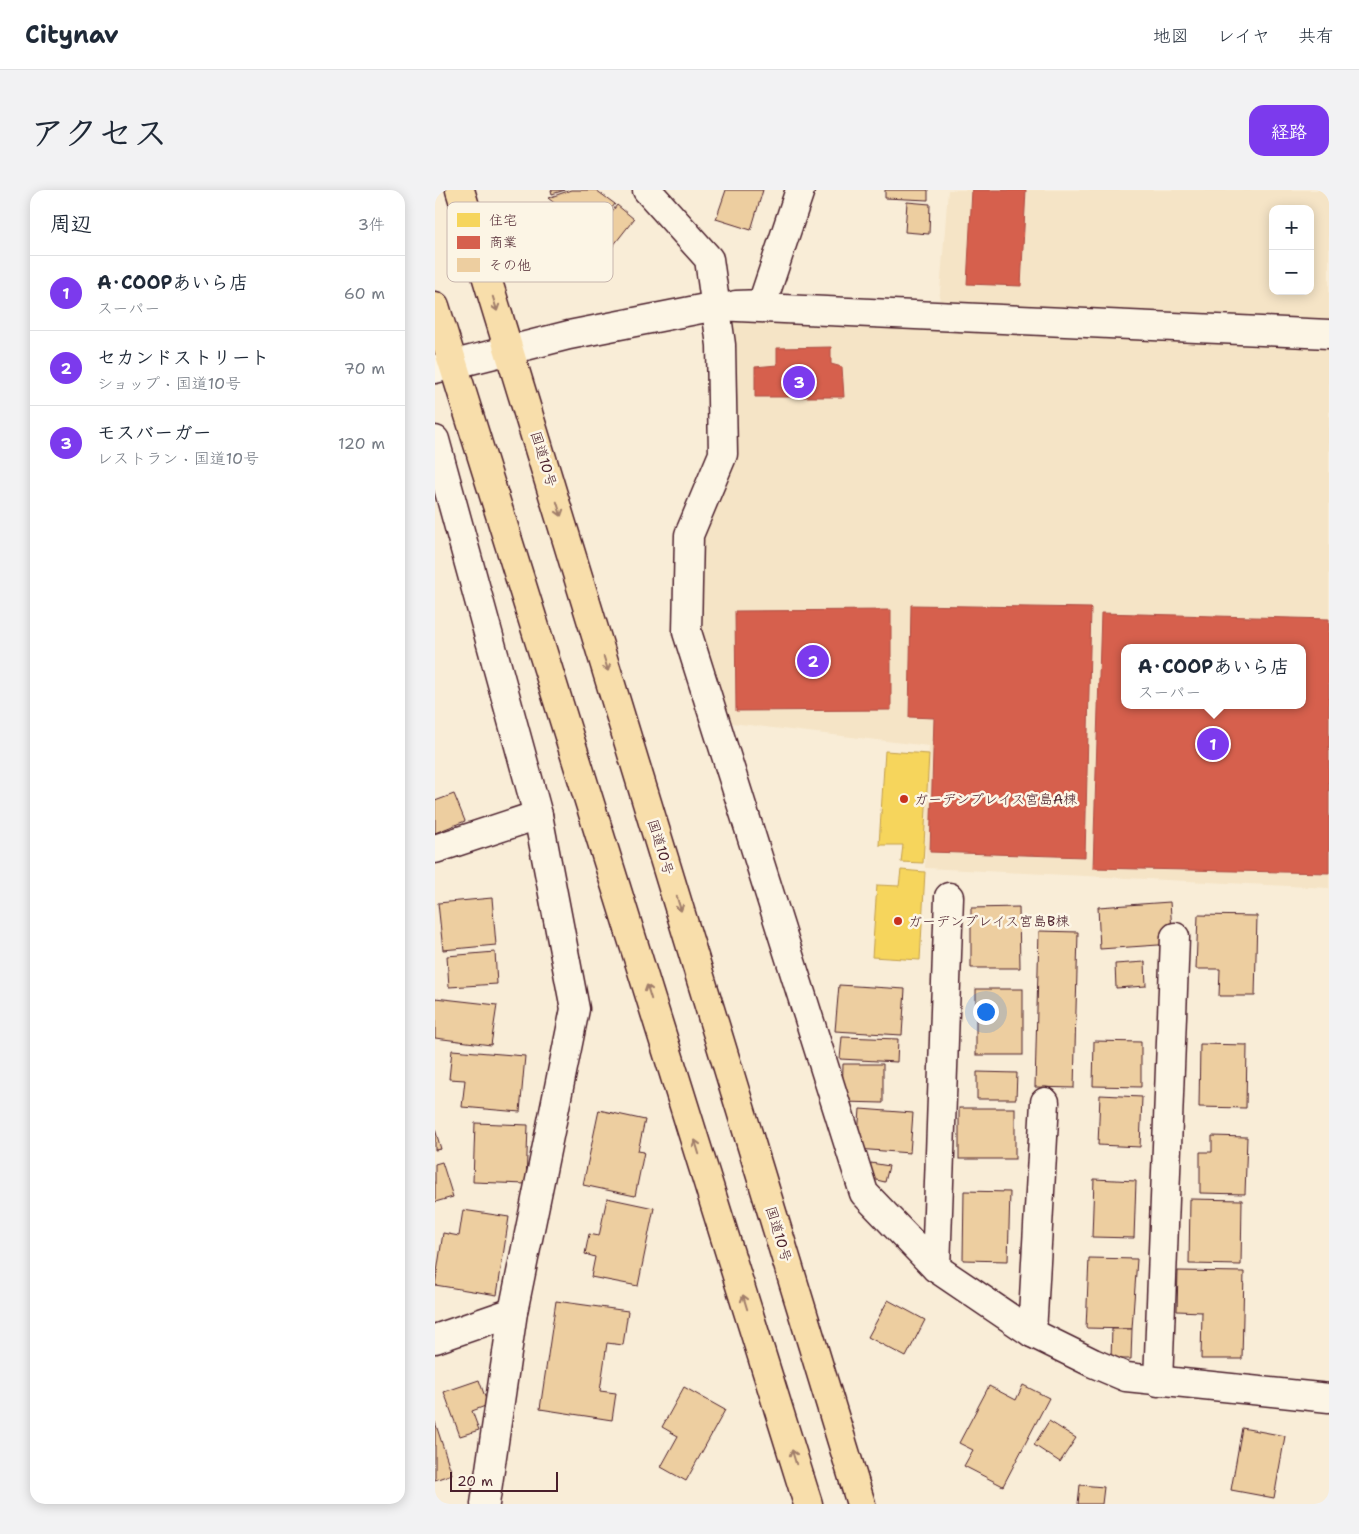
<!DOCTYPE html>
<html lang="ja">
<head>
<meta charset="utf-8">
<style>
  body { margin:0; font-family:"Shantell Sans","Klee One",sans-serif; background:#f2f2f3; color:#1f2937 }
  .controls { position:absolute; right:15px; top:15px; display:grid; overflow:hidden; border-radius:10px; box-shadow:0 2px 12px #0003 }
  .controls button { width:45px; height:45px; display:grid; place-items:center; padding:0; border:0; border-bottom:1px solid #e0e1e3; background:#fff; color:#1f2937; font:25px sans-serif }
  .scale { position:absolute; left:15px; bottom:12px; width:108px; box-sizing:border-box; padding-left:5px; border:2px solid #4a1f2b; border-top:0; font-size:14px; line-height:18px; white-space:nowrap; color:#4a1f2b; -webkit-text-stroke:4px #fcf5e5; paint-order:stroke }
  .you { position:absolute; left:550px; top:821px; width:18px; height:18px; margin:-12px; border:4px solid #fff; border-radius:50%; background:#1a73e8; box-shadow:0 0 0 8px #1a73e833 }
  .badge { display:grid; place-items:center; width:32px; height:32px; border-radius:50%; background:#7c3aed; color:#fff; font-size:16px; font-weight:700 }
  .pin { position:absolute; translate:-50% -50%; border:2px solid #fff; box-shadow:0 1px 5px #0006 }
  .popup { position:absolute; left:686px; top:454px; width:185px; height:65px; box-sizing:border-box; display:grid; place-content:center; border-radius:10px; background:#fff; filter:drop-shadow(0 1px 4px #0005); font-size:16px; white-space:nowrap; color:#747a83 }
  .popup b { font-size:19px; color:#1f2937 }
  .popup::after { content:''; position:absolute; left:50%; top:100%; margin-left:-10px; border:10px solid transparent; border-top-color:#fff }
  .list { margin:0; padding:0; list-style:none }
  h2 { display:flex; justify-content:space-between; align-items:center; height:65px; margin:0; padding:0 20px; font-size:21px }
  h2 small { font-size:16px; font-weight:400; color:#747a83 }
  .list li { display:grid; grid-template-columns:32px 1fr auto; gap:15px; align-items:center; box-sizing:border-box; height:75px; padding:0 20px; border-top:1px solid #e0e1e3 }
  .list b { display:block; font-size:19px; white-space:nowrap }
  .list p { margin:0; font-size:16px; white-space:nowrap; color:#747a83 }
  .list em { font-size:16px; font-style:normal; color:#747a83 }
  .map { position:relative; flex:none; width:894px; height:1314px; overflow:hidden; border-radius:15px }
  header { display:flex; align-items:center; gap:30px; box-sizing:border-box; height:70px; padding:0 25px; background:#fff; border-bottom:1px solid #e0e1e3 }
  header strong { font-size:24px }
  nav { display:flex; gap:28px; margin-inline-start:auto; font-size:18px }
  .intro { display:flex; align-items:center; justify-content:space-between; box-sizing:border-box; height:120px; padding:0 30px }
  h1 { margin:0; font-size:35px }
  .button { padding:12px 22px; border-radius:15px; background:#7c3aed; color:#fff; font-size:18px; font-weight:700 }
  main { display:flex; gap:30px; padding:0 30px }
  aside { flex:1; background:#fff; border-radius:15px; box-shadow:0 2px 12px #0003 }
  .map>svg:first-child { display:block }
</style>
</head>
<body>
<header>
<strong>Citynav</strong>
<nav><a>地図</a><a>レイヤ</a><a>共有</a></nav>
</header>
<div class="intro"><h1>アクセス</h1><a class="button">経路</a></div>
<main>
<aside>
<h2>周辺<small>3件</small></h2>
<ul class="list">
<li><span class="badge">1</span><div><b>A･COOPあいら店</b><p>スーパー</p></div><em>60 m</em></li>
<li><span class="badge">2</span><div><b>セカンドストリート</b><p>ショップ · 国道10号</p></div><em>70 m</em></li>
<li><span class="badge">3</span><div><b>モスバーガー</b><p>レストラン · 国道10号</p></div><em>120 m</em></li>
</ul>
</aside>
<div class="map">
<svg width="894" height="1314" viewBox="0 0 894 1314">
  <rect width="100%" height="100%" fill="#f9edd7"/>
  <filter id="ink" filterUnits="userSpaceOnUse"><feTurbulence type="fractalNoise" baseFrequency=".02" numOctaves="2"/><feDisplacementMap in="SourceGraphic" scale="10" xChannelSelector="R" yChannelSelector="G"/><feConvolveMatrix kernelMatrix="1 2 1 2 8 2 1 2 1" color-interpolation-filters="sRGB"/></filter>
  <g filter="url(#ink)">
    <!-- built -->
    <g fill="#f5e4c6" fill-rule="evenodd">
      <path d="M513,0H894V138L504,115ZM838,19H875V101H838Z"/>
      <path d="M281,116L894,140V698L490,678L494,556L279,531L252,442L254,345L288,264ZM689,458H867V515H689Z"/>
    </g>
    <!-- homes -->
    <g fill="#f6d55c" stroke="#c29e4d">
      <path d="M450,561L494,564L488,673L466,672L468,655H444Z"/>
      <path d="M466,680L490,682L485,770L437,767L442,695L464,696Z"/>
    </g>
    <!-- shops -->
    <g fill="#d6604d" stroke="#ac4c43" fill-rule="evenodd">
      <path d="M537,0H591L586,96L532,94Z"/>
      <path d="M396,157V174L407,177L409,207H320V177L342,175V158Z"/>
      <path d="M476,415L656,418L650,667L495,662L499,528L474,527Z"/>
      <path d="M456,420V520L301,521L300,421Z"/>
      <path d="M666,423L894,429V683L658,678ZM689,458H867V515H689Z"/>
    </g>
    <!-- building -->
    <g fill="#edcea0" stroke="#4a1f2b">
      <path d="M116,0H130L117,4Z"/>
      <path d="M136,0H161L180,14L157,43L113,8Z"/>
      <path d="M291,0H328L316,40L281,29Z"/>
      <path d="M450,0H493V10L450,8Z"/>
      <path d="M472,12L495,14L494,44L470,42Z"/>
      <path d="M182,15L199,29L167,70L150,56Z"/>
      <path d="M19,604L30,631L0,643V611Z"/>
      <path d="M57,708L61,755L8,760L3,713Z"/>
      <path d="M735,712L738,754L665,759L663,717Z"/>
      <path d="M584,717L585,778H536V718Z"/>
      <path d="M763,725L822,726L820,806H784L785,779H761Z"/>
      <path d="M604,741L643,742L639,898L600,897Z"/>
      <path d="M60,762L62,794L14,797L12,766Z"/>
      <path d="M710,772L711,796L681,798L680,774Z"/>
      <path d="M404,795L470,799L467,845L400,841Z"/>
      <rect x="541" y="799" width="47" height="66"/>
      <path d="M0,808L62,815L56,855L0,848Z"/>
      <path d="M407,847L463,849L462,872L405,869Z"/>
      <path d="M659,851L706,852V897L658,896Z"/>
      <path d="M765,854L812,855L811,918L764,917Z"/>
      <path d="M17,860L90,866L85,922L27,917L30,890L14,889Z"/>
      <path d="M408,874H448V913L407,912Z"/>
      <path d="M542,882L582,883L581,909H542Z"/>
      <path d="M665,905L707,907L705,957L663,955Z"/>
      <rect x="524" y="918" width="56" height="51"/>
      <path d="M425,919L478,923L475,963L422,959Z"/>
      <path d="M164,920L210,930L203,961L209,962L200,1006L148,995Z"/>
      <path d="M40,933L93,935L91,994L38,992Z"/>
      <path d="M0,939L6,959L0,960Z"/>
      <path d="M777,946L812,947L810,1004L765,1003V962H777Z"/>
      <path d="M7,972L18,1007L0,1012V974Z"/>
      <path d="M436,973L454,976L450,992L433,988Z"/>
      <path d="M659,989L701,991L699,1048L657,1047Z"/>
      <path d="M529,1001L575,1002L573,1071L528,1070Z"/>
      <path d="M172,1008L219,1018L203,1096L156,1087L160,1067L150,1064L154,1044L164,1046Z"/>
      <path d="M755,1009L807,1010L806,1075L754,1074Z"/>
      <path d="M28,1020L74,1027L62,1105L0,1095L8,1043L24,1046Z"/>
      <path d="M654,1068L702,1069L697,1139L651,1138Z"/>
      <path d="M743,1081L809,1082L807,1169H766L767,1122L742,1121Z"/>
      <path d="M453,1110L490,1130L471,1167L433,1147Z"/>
      <path d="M121,1111L193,1121L188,1155L172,1153L165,1201L181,1203L177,1230L105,1219Z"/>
      <path d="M677,1139H697L696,1169H676Z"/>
      <path d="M44,1190L53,1215L37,1221L44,1240L25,1246L9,1202Z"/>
      <path d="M588,1195L614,1208L568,1296L529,1276L538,1260L524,1253L554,1196L581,1210Z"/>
      <path d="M249,1197L290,1220L251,1291L226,1277L243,1246L227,1237Z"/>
      <path d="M614,1231L641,1248L625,1272L599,1255Z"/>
      <path d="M0,1232L17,1284L0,1290Z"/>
      <path d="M807,1238L850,1246L839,1308L796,1300Z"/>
      <path d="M645,1295L669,1297L667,1314H643Z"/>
    </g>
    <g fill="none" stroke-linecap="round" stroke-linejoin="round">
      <defs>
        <g id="minor">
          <path d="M212,0L274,69L286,155L288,264L254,345L252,442L429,1003L501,1078L597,1143L658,1173L691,1187L894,1208"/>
          <path d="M301,115L327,114L365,0"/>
          <path d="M0,250L103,625L140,819L78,1122L50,1314"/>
          <path d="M0,659L103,625"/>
          <path d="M501,1078L514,707"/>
          <path d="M597,1143L610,912"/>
          <path d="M0,1149L78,1122"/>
          <path d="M723,1192L740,747"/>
        </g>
        <path id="tertiary" d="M0,179L134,145L281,116L894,144"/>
        <g id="trunk">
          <path d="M25,0L426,1314"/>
          <path d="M0,116L373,1314"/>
        </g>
      </defs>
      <!-- minor casing -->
      <use href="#minor" stroke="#4a1f2b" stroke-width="31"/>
      <!-- tertiary casing -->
      <use href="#tertiary" stroke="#4a1f2b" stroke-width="31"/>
      <!-- trunk casing -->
      <use href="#trunk" stroke="#4a1f2b" stroke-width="31"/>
      <!-- minor -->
      <use href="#minor" stroke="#fcf5e5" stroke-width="28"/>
      <!-- tertiary -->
      <use href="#tertiary" stroke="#fcf5e5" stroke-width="28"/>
      <!-- trunk -->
      <use href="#trunk" stroke="#f8deab" stroke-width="28"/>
    </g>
    <!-- one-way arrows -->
    <defs><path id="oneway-shaft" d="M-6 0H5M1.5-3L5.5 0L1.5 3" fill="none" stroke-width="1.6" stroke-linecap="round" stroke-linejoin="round" transform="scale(1.25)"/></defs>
    <g stroke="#a17e6b">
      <use href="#oneway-shaft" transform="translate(60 114) rotate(73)"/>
      <use href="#oneway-shaft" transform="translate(124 319) rotate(73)"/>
      <use href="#oneway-shaft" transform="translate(171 474) rotate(73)"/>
      <use href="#oneway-shaft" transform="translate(244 714) rotate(73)"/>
      <use href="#oneway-shaft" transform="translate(214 802) rotate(-107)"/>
      <use href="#oneway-shaft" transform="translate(262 957) rotate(-107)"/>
      <use href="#oneway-shaft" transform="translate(310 1112) rotate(-107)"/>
      <use href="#oneway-shaft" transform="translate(359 1267) rotate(-107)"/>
    </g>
  </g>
  <!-- markers -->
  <g fill="#c8321e" stroke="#fcf5e5" stroke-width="2">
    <circle cx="469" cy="609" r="5"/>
    <circle cx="463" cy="731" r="5"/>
  </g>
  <g text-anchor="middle" stroke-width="5" stroke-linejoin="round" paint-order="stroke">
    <!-- street labels -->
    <g font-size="14" fill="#4a1f2b" stroke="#fcf5e5">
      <text transform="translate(109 269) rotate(73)" y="5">国道10号</text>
      <text transform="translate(226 657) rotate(73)" y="5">国道10号</text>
      <text transform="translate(344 1044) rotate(73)" y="5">国道10号</text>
    </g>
    <!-- poi labels -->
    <g font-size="14" fill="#4a1f2b" stroke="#fcf5e5" text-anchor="start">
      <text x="479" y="614">ガーデンプレイス宮島A棟</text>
      <text x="473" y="736">ガーデンプレイス宮島B棟</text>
    </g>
  </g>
  <!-- legend -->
  <rect x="12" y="12" width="166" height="80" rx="8" fill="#fcf5e5" stroke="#c7b5ad" stroke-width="1"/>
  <rect x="22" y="23" width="23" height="14" fill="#f6d55c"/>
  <rect x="22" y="46" width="23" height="13" fill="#d6604d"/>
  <rect x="22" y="68" width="23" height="14" fill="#edcea0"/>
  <g font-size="14" fill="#4a1f2b">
    <text x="54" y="35">住宅</text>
    <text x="54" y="57">商業</text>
    <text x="54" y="80">その他</text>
  </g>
</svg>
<div class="controls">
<button>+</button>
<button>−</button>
</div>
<div class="scale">20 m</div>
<div class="you"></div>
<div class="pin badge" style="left:778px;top:554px">1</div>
<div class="popup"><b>A･COOPあいら店</b>スーパー</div>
<div class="pin badge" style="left:378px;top:471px">2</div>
<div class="pin badge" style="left:364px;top:192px">3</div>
</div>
</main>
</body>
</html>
